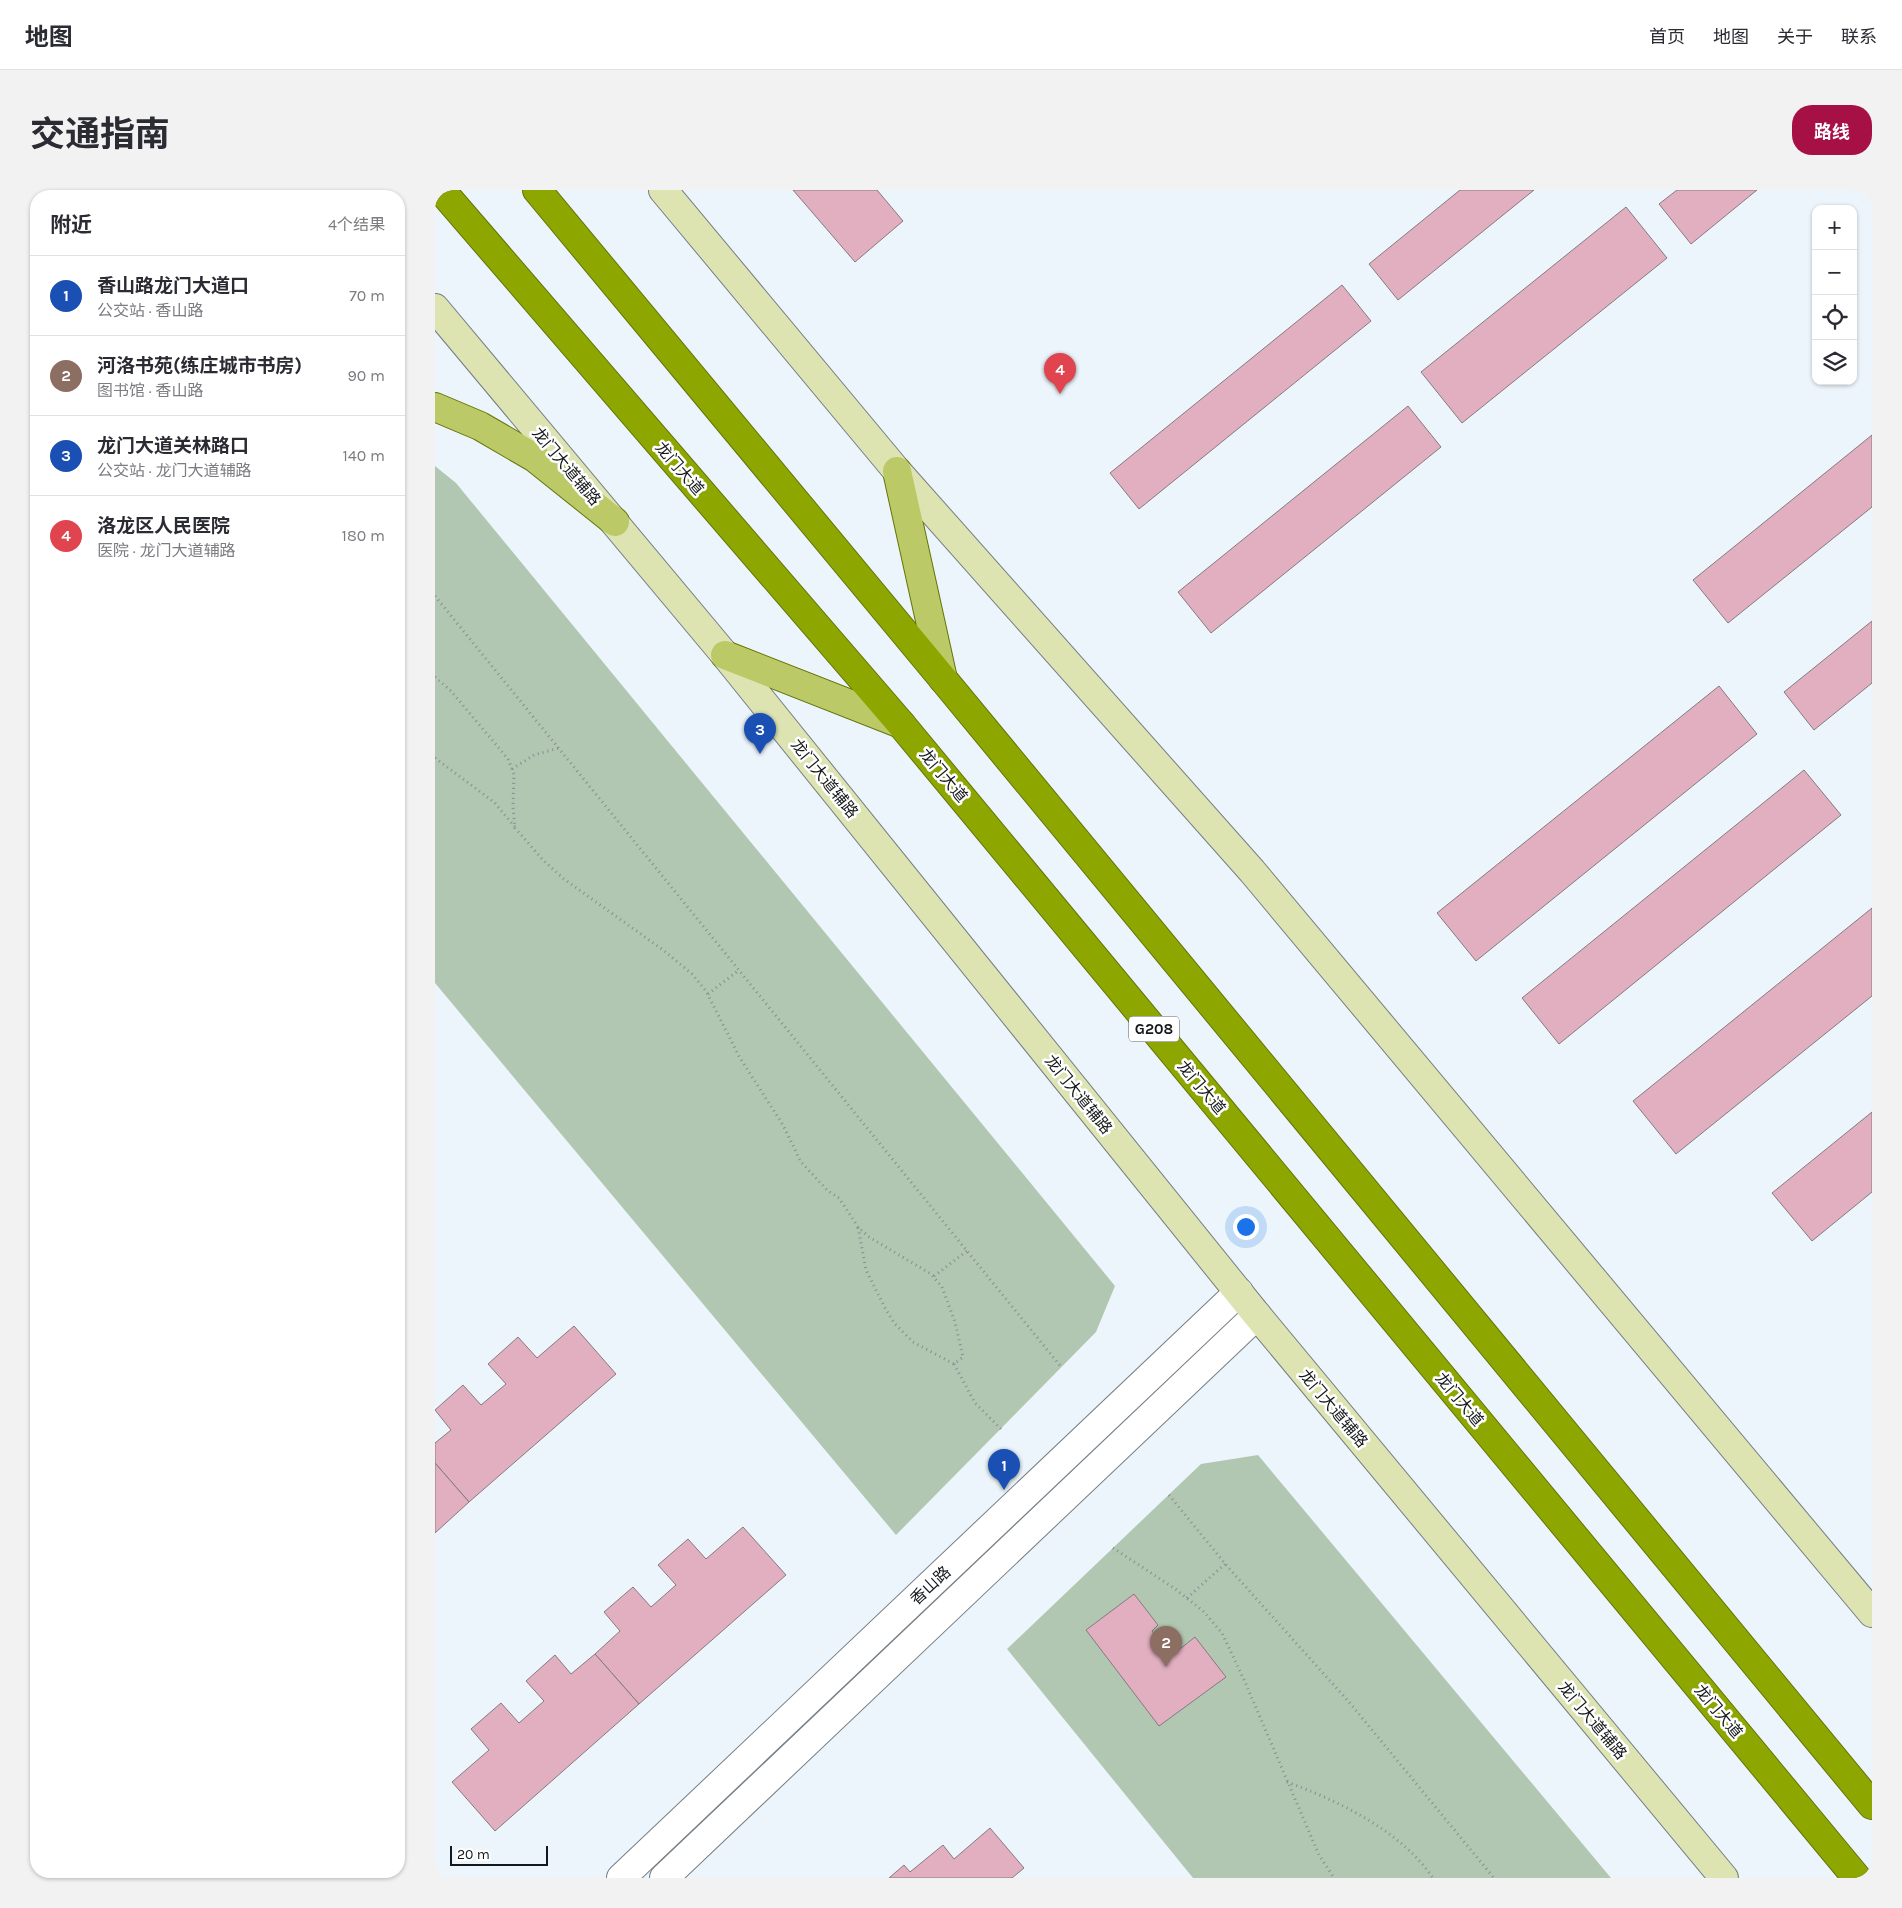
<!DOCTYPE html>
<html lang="zh">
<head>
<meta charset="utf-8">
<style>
  body { margin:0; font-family:Karla,"Noto Sans SC",sans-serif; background:#f2f2f3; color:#2b2b33 }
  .controls { position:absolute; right:15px; top:15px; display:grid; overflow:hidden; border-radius:10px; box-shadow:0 1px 4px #0004 }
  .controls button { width:45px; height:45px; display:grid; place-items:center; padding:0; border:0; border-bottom:1px solid #e1e1e2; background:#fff; color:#2b2b33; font:25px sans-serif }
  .scale { position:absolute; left:15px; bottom:12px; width:98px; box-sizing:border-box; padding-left:5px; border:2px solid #15181a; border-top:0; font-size:14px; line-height:18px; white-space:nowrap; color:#15181a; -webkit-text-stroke:4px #fff; paint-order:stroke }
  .you { position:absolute; left:810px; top:1036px; width:18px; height:18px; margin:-12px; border:4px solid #fff; border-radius:50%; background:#1a73e8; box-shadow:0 0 0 8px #1a73e833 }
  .badge { display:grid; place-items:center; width:32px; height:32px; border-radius:50%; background:#a71045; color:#fff; font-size:16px; font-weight:700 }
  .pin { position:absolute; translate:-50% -41px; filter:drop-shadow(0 1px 2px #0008) }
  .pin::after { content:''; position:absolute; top:26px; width:18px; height:15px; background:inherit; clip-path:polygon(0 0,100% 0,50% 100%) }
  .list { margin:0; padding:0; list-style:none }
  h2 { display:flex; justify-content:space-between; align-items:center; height:65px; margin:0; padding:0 20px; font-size:21px }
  h2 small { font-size:16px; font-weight:400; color:#7c7c81 }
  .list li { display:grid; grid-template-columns:32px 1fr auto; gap:15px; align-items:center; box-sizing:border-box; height:80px; padding:0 20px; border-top:1px solid #e1e1e2 }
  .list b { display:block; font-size:19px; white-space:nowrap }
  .list p { margin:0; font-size:16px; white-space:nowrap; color:#7c7c81 }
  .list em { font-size:16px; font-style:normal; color:#7c7c81 }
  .icon { flex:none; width:28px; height:28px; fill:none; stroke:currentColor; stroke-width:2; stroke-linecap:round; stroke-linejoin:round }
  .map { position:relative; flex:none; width:1437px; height:1688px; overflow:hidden; border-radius:20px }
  header { display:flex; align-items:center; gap:30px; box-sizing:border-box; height:70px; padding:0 25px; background:#fff; border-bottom:1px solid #e1e1e2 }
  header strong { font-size:24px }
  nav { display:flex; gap:28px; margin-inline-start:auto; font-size:18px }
  .intro { display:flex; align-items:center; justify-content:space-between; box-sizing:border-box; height:120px; padding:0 30px }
  h1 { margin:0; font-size:35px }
  .button { padding:12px 22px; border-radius:20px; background:#a71045; color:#fff; font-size:18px; font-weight:700 }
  main { display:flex; gap:30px; padding:0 30px }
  aside { flex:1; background:#fff; border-radius:20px; box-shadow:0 1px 4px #0004 }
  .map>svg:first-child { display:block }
</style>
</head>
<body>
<header>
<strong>地图</strong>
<nav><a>首页</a><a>地图</a><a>关于</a><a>联系</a></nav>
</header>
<div class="intro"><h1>交通指南</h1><a class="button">路线</a></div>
<main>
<aside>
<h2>附近<small>4个结果</small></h2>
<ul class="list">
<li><span class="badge" style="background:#1a4fb4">1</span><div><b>香山路龙门大道口</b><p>公交站 · 香山路</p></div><em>70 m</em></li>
<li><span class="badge" style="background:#8d6e63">2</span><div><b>河洛书苑(练庄城市书房)</b><p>图书馆 · 香山路</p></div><em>90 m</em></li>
<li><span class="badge" style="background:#1a4fb4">3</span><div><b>龙门大道关林路口</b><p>公交站 · 龙门大道辅路</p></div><em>140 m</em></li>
<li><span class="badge" style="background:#e0444e">4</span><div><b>洛龙区人民医院</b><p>医院 · 龙门大道辅路</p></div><em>180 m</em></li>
</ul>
</aside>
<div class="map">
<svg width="1437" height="1688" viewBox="0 0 1437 1688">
  <rect width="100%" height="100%" fill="#ecf5fc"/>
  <!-- green -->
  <g fill="#b2c7b2">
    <path d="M0,276L21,293L680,1096L661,1142L461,1345L0,793Z"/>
    <path d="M823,1265L1176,1688H758L572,1459L766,1274Z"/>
  </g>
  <!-- building -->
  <g fill="#e1afc0" stroke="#857a7e">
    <path d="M358,0H442L468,31L420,72Z"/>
    <path d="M1025,0H1099L963,110L934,74Z"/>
    <path d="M1242,0H1322L1256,54L1224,14Z"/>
    <path d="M1191,17L1232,68L1027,233L986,182Z"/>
    <path d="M907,95L936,131L704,319L675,283Z"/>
    <path d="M973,216L1006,257L776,443L743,402Z"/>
    <path d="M1437,245V317L1293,433L1258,390Z"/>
    <path d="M1437,431V493L1379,540L1349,502Z"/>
    <path d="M1284,496L1322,544L1041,771L1002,723Z"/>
    <path d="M1369,580L1406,625L1124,854L1087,808Z"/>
    <path d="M1437,718V806L1241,964L1198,911Z"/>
    <path d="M1437,922V1002L1377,1051L1337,1003Z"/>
    <path d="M139,1136L181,1184L34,1312L0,1273V1253L16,1240L0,1220L28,1195L46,1215L71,1194L53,1174L83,1147L102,1168Z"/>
    <path d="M0,1273L34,1312L0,1343Z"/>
    <path d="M308,1337L351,1385L204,1514L160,1464L185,1441L169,1422L198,1397L216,1417L241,1395L223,1375L253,1349L271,1369Z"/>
    <path d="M699,1404L723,1435L717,1441L736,1466L760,1447L791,1487L724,1536L651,1440Z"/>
    <path d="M160,1464L204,1514L60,1641L17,1592L54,1560L36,1539L66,1513L84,1533L109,1511L91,1491L120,1465L136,1484Z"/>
    <path d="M555,1638L589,1678L577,1688H454L469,1675L475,1682L508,1655L519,1669Z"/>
  </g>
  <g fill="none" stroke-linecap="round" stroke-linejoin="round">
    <defs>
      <g id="street">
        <path d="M186,1688L804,1102"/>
        <path d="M229,1688L822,1125"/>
      </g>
      <g id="secondary">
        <path d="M228,0L462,281L817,681L1437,1423"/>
        <path d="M0,118L290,465L822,1125L1289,1688"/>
      </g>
      <g id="primary">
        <path d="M0,217L45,236L100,268L180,332"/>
        <path d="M462,281L508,489"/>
        <path d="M290,465L466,534"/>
      </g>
      <g id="highway">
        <path d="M6,0L466,534L1422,1688"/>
        <path d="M102,0L508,489L1437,1615"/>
      </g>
    </defs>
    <!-- street casing -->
    <use href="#street" stroke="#767e84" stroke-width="30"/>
    <!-- secondary casing -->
    <use href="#secondary" stroke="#767e84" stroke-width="30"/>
    <!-- primary casing -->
    <use href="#primary" stroke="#647409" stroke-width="30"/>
    <!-- highway casing -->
    <use href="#highway" stroke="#647409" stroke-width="30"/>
    <!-- path -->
    <g stroke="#878d92" stroke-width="3" stroke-dasharray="1 4" stroke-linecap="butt">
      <path d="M0,406L627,1178"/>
      <path d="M0,487L16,501L73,569L79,584L78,617L80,638L108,670L129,689L228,760L257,784L271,801L305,868L348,935L366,972L393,1001L404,1008L423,1037L434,1047L496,1084L507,1097L520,1132L528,1167L519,1174L478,1152L460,1134L451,1120L431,1080L423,1037"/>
      <path d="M0,568L59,612L80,637"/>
      <path d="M77,579L99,565L124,558"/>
      <path d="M273,804L304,780"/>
      <path d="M499,1086L532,1061"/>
      <path d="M519,1174L540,1213L566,1239"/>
      <path d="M734,1305L792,1376L914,1512L1059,1688"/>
      <path d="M678,1358L739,1398L768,1421L787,1443L810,1492L884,1665L899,1688"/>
      <path d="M752,1408L790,1374"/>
      <path d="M852,1592C904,1611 966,1641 998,1688"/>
    </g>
    <!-- street -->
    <use href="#street" stroke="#fff" stroke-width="28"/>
    <!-- secondary -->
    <use href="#secondary" stroke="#dde4b2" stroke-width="28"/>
    <!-- primary -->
    <use href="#primary" stroke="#bbca66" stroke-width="28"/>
    <!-- highway -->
    <use href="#highway" stroke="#8ea600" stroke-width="28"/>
  </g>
  <g text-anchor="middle" stroke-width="5" stroke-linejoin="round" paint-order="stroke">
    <!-- shield labels -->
    <rect fill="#fff" stroke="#5b5d5f" stroke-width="1" x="694" y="826.5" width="50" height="25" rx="4"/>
    <g font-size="15" font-weight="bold" fill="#15181a">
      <text x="719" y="844">G208</text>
    </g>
    <!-- street labels -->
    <g font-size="16" fill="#15181a" stroke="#fff">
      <text transform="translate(132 276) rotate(50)" y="6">龙门大道辅路</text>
      <text transform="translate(245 278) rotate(49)" y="6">龙门大道</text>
      <text transform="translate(509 585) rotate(50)" y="6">龙门大道</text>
      <text transform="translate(390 588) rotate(51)" y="6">龙门大道辅路</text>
      <text transform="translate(767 897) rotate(50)" y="6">龙门大道</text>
      <text transform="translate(644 904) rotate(51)" y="6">龙门大道辅路</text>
      <text transform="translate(1025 1209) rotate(50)" y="6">龙门大道</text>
      <text transform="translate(899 1218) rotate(50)" y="6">龙门大道辅路</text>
      <text transform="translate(495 1395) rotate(-43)" y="6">香山路</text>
      <text transform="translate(1284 1521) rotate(50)" y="6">龙门大道</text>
      <text transform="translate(1158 1530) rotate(50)" y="6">龙门大道辅路</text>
    </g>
  </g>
</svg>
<div class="controls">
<button>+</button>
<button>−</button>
<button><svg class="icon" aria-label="locate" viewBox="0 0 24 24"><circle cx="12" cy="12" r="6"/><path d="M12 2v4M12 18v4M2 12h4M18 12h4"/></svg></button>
<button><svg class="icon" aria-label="layers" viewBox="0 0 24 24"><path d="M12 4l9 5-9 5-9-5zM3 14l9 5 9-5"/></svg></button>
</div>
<div class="scale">20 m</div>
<div class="you"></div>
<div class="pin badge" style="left:569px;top:1300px;background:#1a4fb4">1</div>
<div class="pin badge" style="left:731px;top:1477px;background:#8d6e63">2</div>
<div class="pin badge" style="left:325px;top:564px;background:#1a4fb4">3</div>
<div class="pin badge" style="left:625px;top:204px;background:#e0444e">4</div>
</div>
</main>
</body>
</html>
